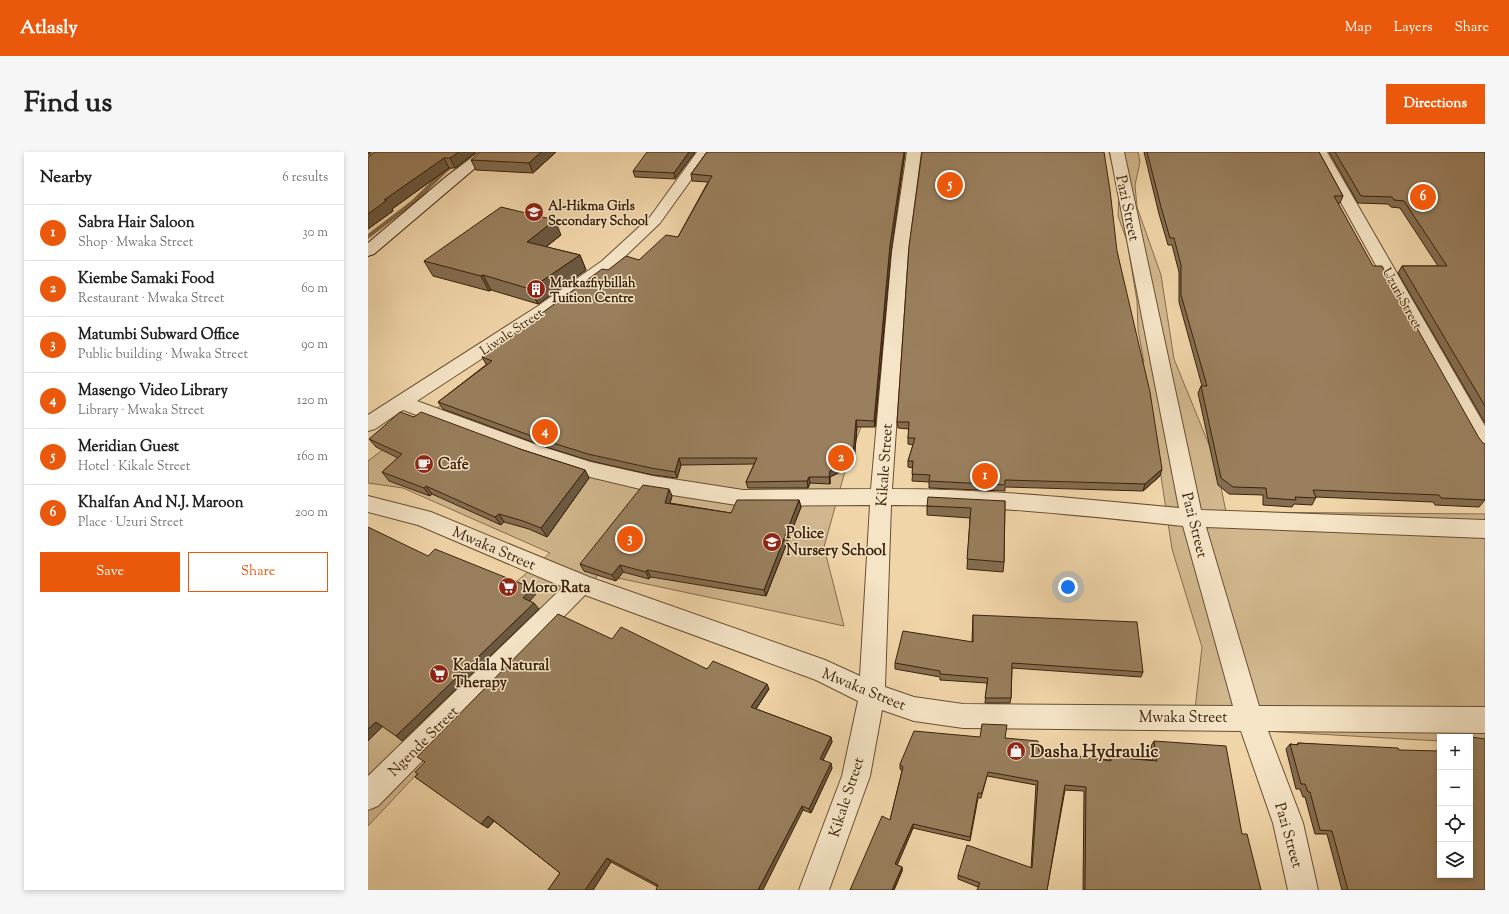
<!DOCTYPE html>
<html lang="en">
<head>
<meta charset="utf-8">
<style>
  body { margin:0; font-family:"Sorts Mill Goudy",serif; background:#f6f6f6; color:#222 }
  .controls { position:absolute; right:12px; bottom:12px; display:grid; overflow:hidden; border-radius:0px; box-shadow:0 2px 6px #0003 }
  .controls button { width:36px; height:36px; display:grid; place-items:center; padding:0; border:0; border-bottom:1px solid #e0e0e0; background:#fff; color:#222; font:20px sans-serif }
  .you { position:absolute; left:700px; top:435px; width:14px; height:14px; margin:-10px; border:3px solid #fff; border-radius:50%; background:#1a73e8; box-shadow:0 0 0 6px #1a73e833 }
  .badge { display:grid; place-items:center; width:26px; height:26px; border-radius:50%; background:#ea580c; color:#fff; font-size:13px; font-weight:700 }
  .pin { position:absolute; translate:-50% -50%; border:2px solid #fff; box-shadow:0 1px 4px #0006 }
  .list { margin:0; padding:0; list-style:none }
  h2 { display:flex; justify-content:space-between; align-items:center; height:52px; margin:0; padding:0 16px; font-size:17px }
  h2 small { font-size:13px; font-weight:400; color:#767676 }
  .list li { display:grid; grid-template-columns:26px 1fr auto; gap:12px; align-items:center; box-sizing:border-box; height:56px; padding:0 16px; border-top:1px solid #e0e0e0 }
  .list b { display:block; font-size:15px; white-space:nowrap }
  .list p { margin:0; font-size:13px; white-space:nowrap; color:#767676 }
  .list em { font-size:13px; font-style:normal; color:#767676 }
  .actions { display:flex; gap:8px; padding:12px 16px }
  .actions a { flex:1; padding:9px 0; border:1px solid #ea580c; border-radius:0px; text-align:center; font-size:14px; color:#ea580c }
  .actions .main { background:#ea580c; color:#fff }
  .icon { flex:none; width:22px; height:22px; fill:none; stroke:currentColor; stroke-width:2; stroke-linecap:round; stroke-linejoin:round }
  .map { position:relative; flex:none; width:1117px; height:738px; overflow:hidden; border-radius:0px }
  header { display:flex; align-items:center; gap:24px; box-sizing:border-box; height:56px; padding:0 20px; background:#ea580c; color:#fff }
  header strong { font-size:19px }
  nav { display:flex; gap:22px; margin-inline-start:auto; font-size:14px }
  .intro { display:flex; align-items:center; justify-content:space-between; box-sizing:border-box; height:96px; padding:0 24px }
  h1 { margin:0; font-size:28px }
  .button { padding:10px 18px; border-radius:0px; background:#ea580c; color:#fff; font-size:14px; font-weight:700 }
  main { display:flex; gap:24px; padding:0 24px }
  aside { flex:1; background:#fff; border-radius:0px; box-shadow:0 2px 6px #0003 }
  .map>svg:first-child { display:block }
</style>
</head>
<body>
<header>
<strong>Atlasly</strong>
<nav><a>Map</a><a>Layers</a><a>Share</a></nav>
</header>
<div class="intro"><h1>Find us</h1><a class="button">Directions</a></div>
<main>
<aside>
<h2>Nearby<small>6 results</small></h2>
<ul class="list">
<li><span class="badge">1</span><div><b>Sabra Hair Saloon</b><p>Shop · Mwaka Street</p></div><em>30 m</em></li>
<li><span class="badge">2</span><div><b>Kiembe Samaki Food</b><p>Restaurant · Mwaka Street</p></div><em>60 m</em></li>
<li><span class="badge">3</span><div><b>Matumbi Subward Office</b><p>Public building · Mwaka Street</p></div><em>90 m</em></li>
<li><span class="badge">4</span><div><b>Masengo Video Library</b><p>Library · Mwaka Street</p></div><em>120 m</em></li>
<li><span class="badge">5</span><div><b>Meridian Guest</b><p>Hotel · Kikale Street</p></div><em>160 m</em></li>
<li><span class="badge">6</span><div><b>Khalfan And N.J. Maroon</b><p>Place · Uzuri Street</p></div><em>200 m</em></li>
</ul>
<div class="actions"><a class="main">Save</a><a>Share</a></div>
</aside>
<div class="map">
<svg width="1117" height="738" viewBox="0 0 1117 738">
  <rect width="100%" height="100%" fill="#f0d5a8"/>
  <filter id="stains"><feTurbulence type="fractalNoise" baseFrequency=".005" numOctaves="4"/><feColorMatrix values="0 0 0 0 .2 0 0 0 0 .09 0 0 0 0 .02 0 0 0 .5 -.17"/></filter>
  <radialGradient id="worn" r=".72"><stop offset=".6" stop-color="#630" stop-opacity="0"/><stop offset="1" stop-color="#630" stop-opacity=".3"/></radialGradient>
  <!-- green -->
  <g fill="#d1b78d" stroke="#866c4c">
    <path d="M741,0H770L772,10L767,33L769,55L793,123L806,207L848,310L858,360L1117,362V591L1102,590V585H1072V589L825,575L834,495L804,397L791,311L736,243L776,210L770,178L769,149L759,89L750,64L751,39Z"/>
    <path d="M150,194L511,227L479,312L456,395L476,474L231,422L108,559L0,674V557L182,401L35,336L0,331V309Z"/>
  </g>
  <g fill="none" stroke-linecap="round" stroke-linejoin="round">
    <!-- stream -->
    <path fill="#826949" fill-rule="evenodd" d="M98,0H105L79,20L47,51L0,87V82L43,49L75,18Z"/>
    <defs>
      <g id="street">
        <path d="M329,0H343L292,71L246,115L182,162L49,249L175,295L223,310L285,324L375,338L503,337L524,100L539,0H553L540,100L524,337C620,337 716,347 811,356L742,0H756L833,358L1117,368V386L838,375L891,554L1117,555V581L900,579L935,671L950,738H920L905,671L873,579L595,576L546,569L514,558L502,624L461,738H431L474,624L490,549L448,528L217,443L10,654L0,658V624L195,435L50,373L0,360V344L63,360L221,425L457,508L492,524L502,353L375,354L285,340L222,325L161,305L35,258L7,277L0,279V263L170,154L234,109L282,65ZM523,353C621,353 718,364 815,374L865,554L595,552L546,545L517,535Z"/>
        <path d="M945,0H959L1117,274V299L1110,297L1107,292Z"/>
      </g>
      <path id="secondary" d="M111,0H126L6,102L0,104V91L79,24Z"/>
    </defs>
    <!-- street casing -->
    <use href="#street" stroke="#684f32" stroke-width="2"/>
    <!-- secondary casing -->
    <use href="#secondary" stroke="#3b220b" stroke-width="2"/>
    <!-- street -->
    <use href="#street" fill="#f5e4c6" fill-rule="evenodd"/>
    <!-- secondary -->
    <use href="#secondary" fill="#f5e4c6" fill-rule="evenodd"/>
  </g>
  <!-- wall -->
  <g fill="#846d50" stroke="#3b220b">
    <path d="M7,0H108L87,16H81L24,57L25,59L0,77V5Z"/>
    <path d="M188,0L165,21L108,18L103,8Z"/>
    <path d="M327,0L307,27L267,25L265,19Z"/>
    <path d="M339,0H537L523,100L507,275H489L486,310L474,319L462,325V332L442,331L440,336H380L378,330L386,312L313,313L309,326L285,323L223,309L175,294L75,257L70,250L119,212H118L114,205L240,118L271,108L310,85L340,30L324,29L323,22Z"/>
    <path d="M776,0H951L975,44L972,51H970L1117,348L1111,355L1067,353L1065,350L948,345L944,353L926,352L924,355L895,353V343L861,342L850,333L830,241L833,234H834L811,150V120L804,93H800L791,62Z"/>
    <path d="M961,0H1117V271L1030,121L1034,114H1070L1032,56L1023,55L1020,52L990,51Z"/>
    <path d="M193,83L178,95L212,103L218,118L170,152L123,138L121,139L65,124L56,109Z"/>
    <path d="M749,99L792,324L775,339L637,335V339L561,336V330L544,329L545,316L540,315V309L545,293L540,292V286L541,277L530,276L529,270Z"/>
    <path d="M46,265L155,298L217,318L221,326L179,385L161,377L136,370L133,373L64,342L62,344L21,329L14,320L30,306L8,295L1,287Z"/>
    <path d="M301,337L304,344L302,351L363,361L431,348L433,355L398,444L283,425L281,427L255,420L248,429L216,419L212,412Z"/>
    <path d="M637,349L636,410L635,420L599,417L602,366L559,363V354Z"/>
    <path d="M605,463L775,520L773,525L644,516L643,546L642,551H617L619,531L572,528V525L527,517V511L604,490Z"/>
    <path d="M244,487L401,537L388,557L463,585L464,590L455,608L464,616L443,661L435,658L290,735L243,710L225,738H180L192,721L126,669L120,676L47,625Z"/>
    <path d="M637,586L671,599L741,608L743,605L785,608L783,594L786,589L874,682L893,738H715L716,639L697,638L679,738L610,735L590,727V723L663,716L668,633L619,624L613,646H610L602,689L545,676L529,713L534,715V719L526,738H482L522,668L534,619L532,617V612Z"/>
    <path d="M930,591L1031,598L1117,738H974L959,682H947L937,645H935L932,637H928L918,597L922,592L928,593Z"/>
  </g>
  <!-- shaded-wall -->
  <g fill="#6b5941" stroke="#3b220b">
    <path d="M0,0H4L0,3Z"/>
    <path d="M91,0H108L87,16L82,6Z"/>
    <path d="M173,0H188L165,21L161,11Z"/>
    <path d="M321,0H327L307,27L306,21Z"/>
    <path d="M536,0H537L523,100L507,275L506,269L522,93Z"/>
    <path d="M76,6L81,16L24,57L25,59L0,77V62L16,48Z"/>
    <path d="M187,68L193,83L165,105L159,90Z"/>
    <path d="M212,103L218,118L170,152L162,137Z"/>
    <path d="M115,123L123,138L121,139L113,124Z"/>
    <path d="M488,268L489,275L486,310L474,319L462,325V332L461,325L462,319Z"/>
    <path d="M311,306L313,313L309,326L307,320Z"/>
    <path d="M794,317L792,324L775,339L777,332Z"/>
    <path d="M217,318L221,326L179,385L173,376Z"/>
    <path d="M441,325L442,331L440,336L439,329Z"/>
    <path d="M58,334L64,342L62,344L56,336Z"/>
    <path d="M301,337L304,344L300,358L297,351Z"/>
    <path d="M431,348L433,355L398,444L396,438Z"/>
    <path d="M131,362L136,370L133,373L127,365Z"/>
    <path d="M252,413L255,420L248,429L244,423Z"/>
    <path d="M279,418L283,425L281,427L278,420Z"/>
    <path d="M164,436L168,442L160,451L155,446Z"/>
    <path d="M166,451L171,457L34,589L28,584Z"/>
    <path d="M399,532L401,537L386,560L383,555Z"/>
    <path d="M8,570L14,575L0,589V577Z"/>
    <path d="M463,585L464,590L453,612L452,607Z"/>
    <path d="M463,611L464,616L443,661L441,657Z"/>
    <path d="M434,654L435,658L395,738H390Z"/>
    <path d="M120,664L126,669L120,676L113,672Z"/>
    <path d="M545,672V676L528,716L527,712Z"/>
    <path d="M239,706L243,710L225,738H217Z"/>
    <path d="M534,715V719L526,738H524Z"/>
  </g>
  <!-- building -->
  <g fill="#997f5d" stroke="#3b220b">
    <path d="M7,0H91L82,6H76L16,48H19L0,62V5Z"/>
    <path d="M112,0H173L161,11L103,8Z"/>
    <path d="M279,0H321L306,21L265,19Z"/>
    <path d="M339,0H536L522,93L506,269L488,268L485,303L474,312L462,319L461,325H441L439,329L378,330L389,306H311L307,320L283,316L220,302L172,287L70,250L124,209L114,205L234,117L240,118L258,104L271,108L298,83L310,85L344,24L323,22Z"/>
    <path d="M554,0H736L742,38L749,99L782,240L794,317L777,332L637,328V333L561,329L562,323L544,322L545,309H540L547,286H540L541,270H529L541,94Z"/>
    <path d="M779,0H951L975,44H966L1005,114H1014L1111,286L1115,291L1117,292V348L1073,346L1071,343L945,338L948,346L927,345L928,348L899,346L898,336L865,335L853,326L833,234H839L813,143V113L806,86H802L793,55Z"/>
    <path d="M967,0H1117V254L1034,114H1079L1036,49L1026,48L1024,45L993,44Z"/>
    <path d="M133,55L187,68L159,90L212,103L162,137L115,123L113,124L56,109Z"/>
    <path d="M32,260L46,265L53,260L155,298L217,318L173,376L155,369L131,362L127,365L58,334L56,336L14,320L34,302L1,287Z"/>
    <path d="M275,333L301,337L297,351L363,361L369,348H431L396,438L279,418L278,420L252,413L244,423L212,412Z"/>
    <path d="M560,345L637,349L636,410L599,407L603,356L559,354Z"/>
    <path d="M0,375L60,404L67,397L164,436L155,446L166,451L28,584L8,570L0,577Z"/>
    <path d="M190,462L244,487L253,475L339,517L345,509L399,532L383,555L463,585L452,607L463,611L441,657L434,654L390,738H288L290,733L239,706L217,738H180L192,721L120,664L113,672L47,625L50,622L47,620L57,610L49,605Z"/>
    <path d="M605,463L769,470L775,520L644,511L643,546H617L620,526L572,522V519L527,511L535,479L605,490Z"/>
    <path d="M614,572L639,573L637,586L670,589L671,599L743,609V605L789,609L786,589L858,594L874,682H879L893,738H717L718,635L697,633L679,738H609L612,731L590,723L599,693L664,716L670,629L620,620L614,641H610L602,685L545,672L527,712L534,715L524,738H482L514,664L522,668L535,615L532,612L546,579L612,585Z"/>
    <path d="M1102,585L1117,587V738H980L964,679L952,678L942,640H940L937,632H933L922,592L930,593V591L1030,596L1031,598L1072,599V723H1102Z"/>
  </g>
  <!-- icons -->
  <defs>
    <symbol id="school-disc" viewBox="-11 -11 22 22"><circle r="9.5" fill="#8f2418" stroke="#f5e4c6"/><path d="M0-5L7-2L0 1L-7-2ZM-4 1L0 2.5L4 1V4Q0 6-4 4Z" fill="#fff"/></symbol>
    <symbol id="building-disc" viewBox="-11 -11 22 22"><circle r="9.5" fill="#8f2418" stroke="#f5e4c6"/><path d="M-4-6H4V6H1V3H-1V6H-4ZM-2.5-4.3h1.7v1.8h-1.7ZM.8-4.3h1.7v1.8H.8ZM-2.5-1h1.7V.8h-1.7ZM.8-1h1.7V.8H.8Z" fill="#fff"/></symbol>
    <symbol id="cafe-disc" viewBox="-11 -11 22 22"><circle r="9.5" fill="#8f2418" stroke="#f5e4c6"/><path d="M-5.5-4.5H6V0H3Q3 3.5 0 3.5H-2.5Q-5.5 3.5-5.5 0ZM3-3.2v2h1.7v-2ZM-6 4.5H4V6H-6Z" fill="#fff"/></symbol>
    <symbol id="supermarket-disc" viewBox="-11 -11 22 22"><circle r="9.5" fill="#8f2418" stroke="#f5e4c6"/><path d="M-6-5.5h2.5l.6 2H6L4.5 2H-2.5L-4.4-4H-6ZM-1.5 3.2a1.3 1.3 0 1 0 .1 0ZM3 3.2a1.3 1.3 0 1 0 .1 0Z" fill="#fff"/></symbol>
    <symbol id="shop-disc" viewBox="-11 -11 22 22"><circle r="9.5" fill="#8f2418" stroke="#f5e4c6"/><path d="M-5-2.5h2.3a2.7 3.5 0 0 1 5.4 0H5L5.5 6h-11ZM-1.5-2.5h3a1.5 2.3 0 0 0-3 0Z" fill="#fff"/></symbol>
  </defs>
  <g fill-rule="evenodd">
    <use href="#school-disc" x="155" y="49" width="22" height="22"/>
    <use href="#building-disc" x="157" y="126" width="22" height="22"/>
    <use href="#cafe-disc" x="45" y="301" width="22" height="22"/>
    <use href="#school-disc" x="393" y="379" width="22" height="22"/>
    <use href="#supermarket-disc" x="129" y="424" width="22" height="22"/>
    <use href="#supermarket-disc" x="60" y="511" width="22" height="22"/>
    <use href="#shop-disc" x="637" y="588" width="22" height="22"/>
  </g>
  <g text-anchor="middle" stroke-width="3" stroke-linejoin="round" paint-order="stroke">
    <!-- far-poi labels -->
    <g font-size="13" font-weight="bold" fill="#3b220b" stroke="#f5e4c6" text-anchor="start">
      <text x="180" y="58">Al-Hikma Girls<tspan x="180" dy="15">Secondary School</tspan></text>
      <text x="182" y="135">Markazfiybillah<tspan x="182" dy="15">Tuition Centre</tspan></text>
    </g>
    <!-- far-street labels -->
    <g font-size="13" fill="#3b220b" stroke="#f5e4c6">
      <text transform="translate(1035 146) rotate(61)" y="5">Uzuri Street</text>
      <text transform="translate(143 179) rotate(-34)" y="5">Liwale Street</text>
    </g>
    <!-- street labels -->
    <g font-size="15" fill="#3b220b" stroke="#f5e4c6">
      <text transform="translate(760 56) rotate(78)" y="5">Pazi Street</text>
      <text transform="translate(516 313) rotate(-86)" y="5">Kikale Street</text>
      <text transform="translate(827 373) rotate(76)" y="5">Pazi Street</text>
      <text transform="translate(126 396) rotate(23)" y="5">Mwaka Street</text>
      <text transform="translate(496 537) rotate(22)" y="5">Mwaka Street</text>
      <text x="815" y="570">Mwaka Street</text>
      <text transform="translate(55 589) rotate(-45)" y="5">Ngende Street</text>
      <text transform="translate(478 645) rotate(-72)" y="5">Kikale Street</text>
      <text transform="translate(921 683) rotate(74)" y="5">Pazi Street</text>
    </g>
    <!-- poi labels -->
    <g font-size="15" font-weight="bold" fill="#3b220b" stroke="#f5e4c6" text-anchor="start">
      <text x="70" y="317">Cafe</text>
      <text x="418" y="386">Police<tspan x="418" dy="17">Nursery School</tspan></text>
      <text x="154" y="440">Moro Rata</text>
      <text x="85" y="518">Kadala Natural<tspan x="85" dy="17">Therapy</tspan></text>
    </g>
    <!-- near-poi labels -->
    <g font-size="18" font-weight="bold" fill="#3b220b" stroke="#f5e4c6" text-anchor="start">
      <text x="662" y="605">Dasha Hydraulic</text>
    </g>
  </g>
  <rect width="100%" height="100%" filter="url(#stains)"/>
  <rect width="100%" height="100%" fill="url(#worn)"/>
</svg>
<div class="controls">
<button>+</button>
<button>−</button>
<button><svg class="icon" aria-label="locate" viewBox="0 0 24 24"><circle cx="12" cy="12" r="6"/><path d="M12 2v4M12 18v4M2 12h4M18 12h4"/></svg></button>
<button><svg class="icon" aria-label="layers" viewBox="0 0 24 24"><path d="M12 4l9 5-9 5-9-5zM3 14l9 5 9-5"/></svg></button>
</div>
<div class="you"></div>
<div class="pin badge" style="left:617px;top:324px">1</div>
<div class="pin badge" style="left:473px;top:306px">2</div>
<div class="pin badge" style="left:262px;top:387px">3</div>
<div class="pin badge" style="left:177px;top:280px">4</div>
<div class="pin badge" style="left:582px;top:33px">5</div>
<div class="pin badge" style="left:1055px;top:45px">6</div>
</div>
</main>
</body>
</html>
